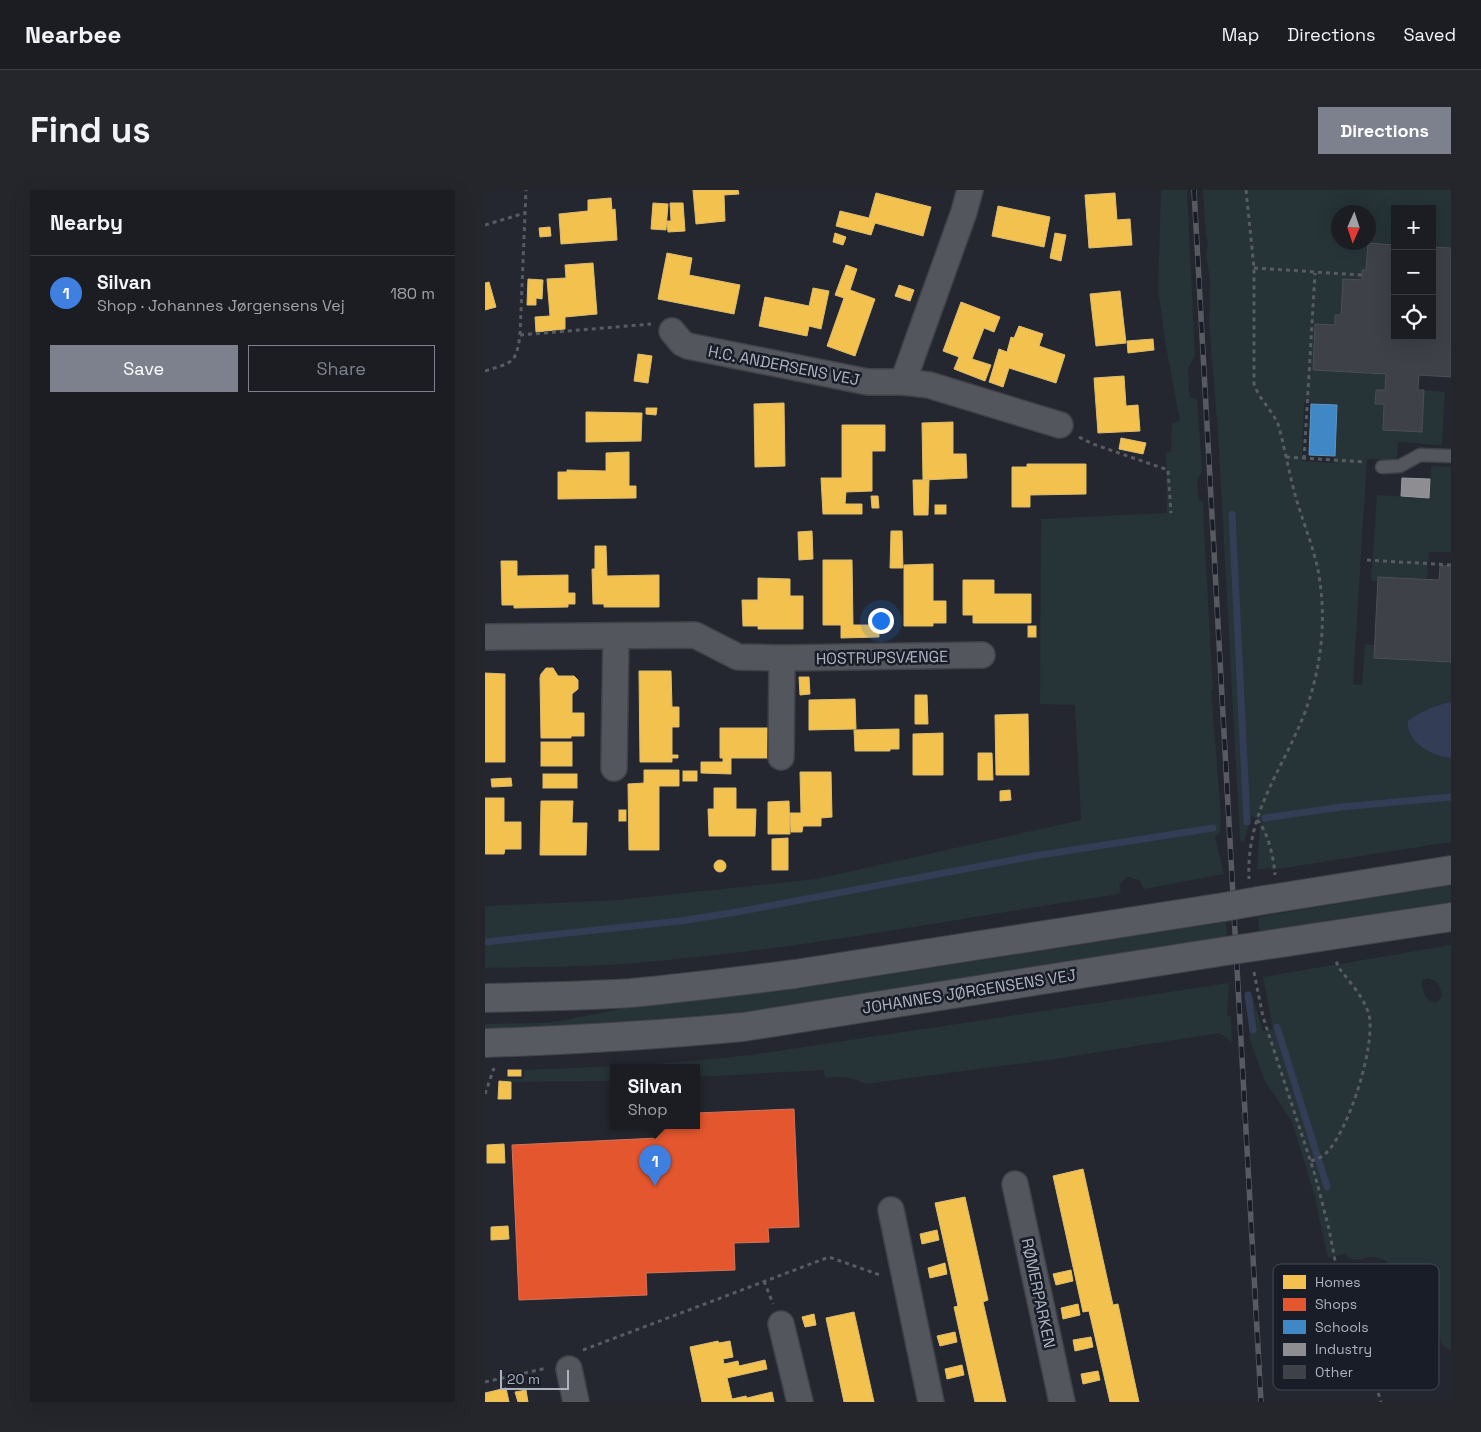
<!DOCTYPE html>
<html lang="en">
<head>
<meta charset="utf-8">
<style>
  body { margin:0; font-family:"Space Grotesk",sans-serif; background:#24262b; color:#f1f3f6 }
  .controls { position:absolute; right:15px; top:15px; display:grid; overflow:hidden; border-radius:0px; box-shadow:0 5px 20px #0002 }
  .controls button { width:45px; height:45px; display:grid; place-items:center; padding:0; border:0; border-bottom:1px solid #393b41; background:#1b1d23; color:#f1f3f6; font:25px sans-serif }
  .compass { position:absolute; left:846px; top:15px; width:45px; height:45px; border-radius:50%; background:#1b1d23; box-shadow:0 5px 20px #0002; rotate:183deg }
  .scale { position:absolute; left:15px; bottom:12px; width:69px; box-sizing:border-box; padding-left:5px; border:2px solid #adb2c1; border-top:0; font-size:14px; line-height:18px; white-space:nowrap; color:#adb2c1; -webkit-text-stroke:4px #191d28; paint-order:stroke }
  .you { position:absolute; left:395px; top:430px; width:18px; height:18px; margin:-12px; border:4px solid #fff; border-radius:50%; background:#1a73e8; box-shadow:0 0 0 8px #1a73e833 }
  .badge { display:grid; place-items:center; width:32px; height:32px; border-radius:50%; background:#7d818e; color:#fff; font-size:16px; font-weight:700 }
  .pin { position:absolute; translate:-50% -41px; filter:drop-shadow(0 1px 2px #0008) }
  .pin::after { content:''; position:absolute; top:26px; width:18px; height:15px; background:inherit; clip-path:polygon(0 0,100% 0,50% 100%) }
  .popup { position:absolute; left:125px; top:874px; width:90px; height:65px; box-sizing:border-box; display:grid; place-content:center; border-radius:0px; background:#1b1d23; filter:drop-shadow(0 1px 4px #0005); font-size:16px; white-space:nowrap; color:#a0a2a6 }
  .popup b { font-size:19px; color:#f1f3f6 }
  .popup::after { content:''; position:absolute; left:50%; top:100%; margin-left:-10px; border:10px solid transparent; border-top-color:#1b1d23 }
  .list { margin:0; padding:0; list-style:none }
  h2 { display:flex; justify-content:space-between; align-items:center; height:65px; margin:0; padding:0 20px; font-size:21px }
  h2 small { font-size:16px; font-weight:400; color:#a0a2a6 }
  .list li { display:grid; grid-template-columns:32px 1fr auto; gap:15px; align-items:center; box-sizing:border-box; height:75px; padding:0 20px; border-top:1px solid #393b41 }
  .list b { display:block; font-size:19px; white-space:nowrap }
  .list p { margin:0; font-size:16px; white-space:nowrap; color:#a0a2a6 }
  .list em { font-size:16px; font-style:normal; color:#a0a2a6 }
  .actions { display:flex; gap:10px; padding:15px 20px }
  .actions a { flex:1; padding:11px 0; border:1px solid #7d818e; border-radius:0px; text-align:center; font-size:18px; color:#7d818e }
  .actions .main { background:#7d818e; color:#fff }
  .icon { flex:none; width:28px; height:28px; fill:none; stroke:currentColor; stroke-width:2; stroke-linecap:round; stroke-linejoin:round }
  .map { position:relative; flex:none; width:966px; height:1212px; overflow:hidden; border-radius:0px }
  header { display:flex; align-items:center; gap:30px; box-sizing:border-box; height:70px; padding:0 25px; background:#1b1d23; border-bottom:1px solid #393b41 }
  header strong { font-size:24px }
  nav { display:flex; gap:28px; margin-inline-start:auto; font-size:18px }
  .intro { display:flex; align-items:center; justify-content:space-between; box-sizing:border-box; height:120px; padding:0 30px }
  h1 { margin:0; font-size:35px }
  .button { padding:12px 22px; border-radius:0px; background:#7d818e; color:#fff; font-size:18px; font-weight:700 }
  main { display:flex; gap:30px; padding:0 30px }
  aside { flex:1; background:#1b1d23; border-radius:0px; box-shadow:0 5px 20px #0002 }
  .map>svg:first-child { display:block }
</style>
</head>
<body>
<header>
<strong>Nearbee</strong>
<nav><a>Map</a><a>Directions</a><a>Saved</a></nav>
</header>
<div class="intro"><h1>Find us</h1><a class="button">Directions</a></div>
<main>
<aside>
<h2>Nearby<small></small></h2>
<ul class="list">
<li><span class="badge" style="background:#3f7fe0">1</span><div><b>Silvan</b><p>Shop · Johannes Jørgensens Vej</p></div><em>180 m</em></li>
</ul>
<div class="actions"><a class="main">Save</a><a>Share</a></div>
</aside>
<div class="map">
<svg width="966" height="1212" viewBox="0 0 966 1212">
  <rect width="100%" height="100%" fill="#24272f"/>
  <!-- green -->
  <g fill="#263337" fill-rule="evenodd">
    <path d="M676,0H702L710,167L703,178C704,188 703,198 705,208L712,209L717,281L712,290L713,305L714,310L718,312L719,338L728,500L726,501L736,625L735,643L730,647L739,684L659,699L654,690L643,687L634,694L636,703L628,705C470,729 312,760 152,773C101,777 51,777 0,778V716L134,710L331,689L596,630L590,515L555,514L556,329L682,323L681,263L686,261L687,233L695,231L681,157L673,100Z"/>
    <path d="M718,0H966V58L947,57V19H910V55L883,54L881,80H877V90L858,89L856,125H850V135L830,134L828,180L901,184L900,200H891L890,213L899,214L898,240L937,242L939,200L960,202L957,255L913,252L912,270L882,269L868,494L877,495L880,454L889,455V468L966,472V512L951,515L924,531L960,568H966V652L786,680L785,678L772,680L775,632L766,625L759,652L755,650L733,242L724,134L725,91L721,63L723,52L721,46ZM854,22H884V32L886,38L884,43V52H854ZM820,211L826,214L852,215L849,273L817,271L819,215Z"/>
    <path d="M946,276L966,277V362H944L942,389L893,387V391H886L892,305L944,308Z"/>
    <path d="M966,695V712L774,741L773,727Z"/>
    <path d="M741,732L742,746L305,817L169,831L71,838L0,839V834L57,833L75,831L145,817L312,799Z"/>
    <path d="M966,755V1161C950,1153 958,1142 948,1132C940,1123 926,1124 918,1114C911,1106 912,1093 909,1084C907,1079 904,1074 900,1070C896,1069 892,1067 888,1067C877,1067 869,1075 860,1064L843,1068L829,1004L807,932L780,891L765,851L762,805L767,804L778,841L788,839L778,787ZM943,788C952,790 955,796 957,805L953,812C941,813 937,802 937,791Z"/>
    <path d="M744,793L742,825L746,827L747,852L734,843L570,869L380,894C367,887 356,886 341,888L338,880L211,887V877H129V891L19,892V889H38L39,880L161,875L266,865Z"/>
  </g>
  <!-- water -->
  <path fill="#333d55" d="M966,512V568C949,567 920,552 923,531C936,521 950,515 966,512Z"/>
  <!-- homes -->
  <g fill="#f2c14e" stroke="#ddbc70">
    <path d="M208,0H253L254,4L239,5L240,31L211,34Z"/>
    <path d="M391,3L446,17L438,46L390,33L386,45L351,36L355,21L384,28Z"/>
    <path d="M630,3L632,30L645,29L647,55L604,58L600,5Z"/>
    <path d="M126,8L127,20L130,19L132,50L76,54L74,24L103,21V10Z"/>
    <path d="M168,13L183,14L181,40L166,39Z"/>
    <path d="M185,13H198L200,41L183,42L182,31H186Z"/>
    <path d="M513,16L565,27L559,57L507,46Z"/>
    <path d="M65,37L66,46L55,47L54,38Z"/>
    <path d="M350,43L361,47L358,55L348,52Z"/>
    <path d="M570,43L581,45L576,71L565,68Z"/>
    <path d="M182,63L207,68L204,85L255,95L249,124L173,109Z"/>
    <path d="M108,73L112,124L80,127V139L51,142L50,127L65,126L62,89L81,88L80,75Z"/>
    <path d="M361,75L372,79L365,100L390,109L370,166L342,156L359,108L350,105Z"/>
    <path d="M43,89L58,90L57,109L51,108V115H42Z"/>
    <path d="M4,92L11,117L0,120V93Z"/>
    <path d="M414,95L429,100L425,111L410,106Z"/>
    <path d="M328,98L344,101L336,139L324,136L322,146L274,136L280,107L324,116Z"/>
    <path d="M635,101L641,153L611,156L605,104Z"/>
    <path d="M476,112L515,127L509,142L499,138L487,169L506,175L500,191L469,179L474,167L458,161Z"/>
    <path d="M534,136L558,144L554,156L580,165L571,193L524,178L518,197L504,192L514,159L522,162L526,147L529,148Z"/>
    <path d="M668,149L669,160L643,163L642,151Z"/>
    <path d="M153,164L167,166L163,193L149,191Z"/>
    <path d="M639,186L641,216L653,215L655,241L613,243L609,188Z"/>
    <path d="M299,213L300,276L270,277L269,214Z"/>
    <path d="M161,218H172L171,225L161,224Z"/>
    <path d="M101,222L157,223L156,251L101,252Z"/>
    <path d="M468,232V264H481L482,288L438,290L437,233Z"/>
    <path d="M357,235H400V261H387V301L361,302L360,314H377V324H338L336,288H357Z"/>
    <path d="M636,248L661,253L658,264L634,259Z"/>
    <path d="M144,262V296H151V308L73,309V282H82V280L121,281V263Z"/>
    <path d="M542,274H601V304L545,305V317H527V277H542Z"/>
    <path d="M428,290H444L443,325H429Z"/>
    <path d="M386,306H393L394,318H387Z"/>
    <rect x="450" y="315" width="11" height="9"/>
    <path d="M327,341L328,369L314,370L313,342Z"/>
    <path d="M406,341H417L418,378H405Z"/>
    <path d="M110,356H121L122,386L174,385V417H119V414H108L107,379H110Z"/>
    <path d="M338,370H367L368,435H402V442H394V447L356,448V435H338Z"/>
    <path d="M16,371H32V386L83,385V403H90V414H83V417L29,418V415H17Z"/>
    <path d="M448,374V411H461V433H448V436H419V375Z"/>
    <path d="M273,388L305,389V406H318V439H273V436H258L257,410H273Z"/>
    <path d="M478,390H509V404H546V433H488V425H478Z"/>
    <rect x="543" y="436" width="8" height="11"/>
    <path d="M61,478H68L73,486H89L93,490V499L87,504V523H99V546H86V548H56L55,488L56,484Z"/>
    <path d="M154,481H186L187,517H194V537H187V565H193V568H187V572H155Z"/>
    <path d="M0,483L20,484V572H0Z"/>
    <path d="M314,487H324L325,504L315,505Z"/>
    <path d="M430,505H442L443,534H430Z"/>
    <path d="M370,509L371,539L324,540V510Z"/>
    <path d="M543,524L544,585H511L510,525Z"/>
    <path d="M235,538H287V568H246V584L216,583V572H238V568H235Z"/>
    <path d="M414,539V559H405V561H370L369,540Z"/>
    <path d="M458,543V585H428V544Z"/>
    <rect x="56" y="552" width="31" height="24"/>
    <path d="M493,563H507L508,590H493Z"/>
    <path d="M159,580H194V596H174V660H144L143,594L159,593Z"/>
    <rect x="198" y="581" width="14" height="10"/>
    <path d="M315,582H346L347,627L336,628V636H318L317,642H306L305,623H316Z"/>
    <rect x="58" y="584" width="34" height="14"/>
    <path d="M26,588L27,596L7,597L6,589Z"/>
    <path d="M229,598H251V619H271L270,646H224L223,619H229Z"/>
    <path d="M525,600L526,610L515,611V601Z"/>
    <path d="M0,608H19V632H36V659H20L19,664H0Z"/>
    <path d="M56,611H88L87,633H102L101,665H55Z"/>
    <path d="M304,611L305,644H283V612Z"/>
    <rect x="134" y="620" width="7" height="11"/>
    <path d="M303,648V680H287V649Z"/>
    <circle cx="235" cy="676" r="6"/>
    <rect x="23" y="880" width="13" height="6"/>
    <path d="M14,891L26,892V909H13Z"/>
    <path d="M19,954L20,973H2V955Z"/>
    <path d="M598,979L628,1115L633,1114L654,1212H625L604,1121L598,1122L568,986Z"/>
    <path d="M480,1007L503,1110L498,1112L521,1212H490L469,1117L473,1116L450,1013Z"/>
    <path d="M23,1036L24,1049L6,1050V1037Z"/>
    <path d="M452,1040L454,1050L437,1054L435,1044Z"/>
    <path d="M460,1073L462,1084L445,1088L443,1078Z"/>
    <path d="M586,1080L588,1091L571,1095L568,1084Z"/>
    <path d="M593,1114L595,1125L578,1129L576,1118Z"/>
    <path d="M369,1122L389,1212H359L341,1128Z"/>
    <path d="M329,1124L331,1135L320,1137L317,1127Z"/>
    <path d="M470,1142L472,1152L455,1156L452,1146Z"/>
    <path d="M606,1147L608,1157L590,1161L588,1150Z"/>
    <path d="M233,1151L234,1153L245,1151L248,1167L238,1169L239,1174L253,1171L254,1176L280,1170L282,1179L242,1188L247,1209L261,1206L262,1208L287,1202L289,1212H217L205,1157Z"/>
    <path d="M477,1175L479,1185L462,1189L460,1179Z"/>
    <path d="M613,1181L615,1190L598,1194L596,1184Z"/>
    <path d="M21,1198L24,1212H0V1203Z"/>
    <path d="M41,1200L43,1212H33L30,1202Z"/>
  </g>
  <!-- shops -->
  <path fill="#e4572e" stroke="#d4725a" d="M309,919L314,1037L283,1038L284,1052L249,1053L250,1080L161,1083L162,1105L34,1110L27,955L173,948L172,935H211V923Z"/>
  <!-- schools -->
  <path fill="#3f88c5" stroke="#6095c4" d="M826,214L852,215L850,266L824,265Z"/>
  <!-- industry -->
  <path fill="#8d8d92" stroke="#9798a0" d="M917,288L945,289L944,308L916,306Z"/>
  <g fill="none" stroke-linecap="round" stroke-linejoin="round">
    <!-- stream -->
    <g stroke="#333d55" stroke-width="7">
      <path d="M747,324L762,632"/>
      <path d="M780,628L856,617L966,607"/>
      <path d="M0,752L195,731L252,722L549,666L728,638"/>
      <path d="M763,805L768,840"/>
      <path d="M792,837L842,997"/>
    </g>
  </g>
  <!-- building -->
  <g fill="#3e4148" stroke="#4c4f57">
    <path d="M883,53L910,55V146H947V57L966,58V187L934,185L933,200H939L937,242L898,240L899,214H890L891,200H900L901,184L828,180L830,134L850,135V125H856L858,89L877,90V80H881Z"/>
    <path d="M955,376H966V472L889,468L893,387L954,390Z"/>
  </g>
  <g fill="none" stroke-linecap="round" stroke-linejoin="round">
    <defs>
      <path id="lane" d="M897,277L915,276L935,265L966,266"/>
      <g id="street">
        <path d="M187,141L197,153L203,156L383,192H418L479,22L485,0"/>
        <path d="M418,192L444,195L575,235"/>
        <path d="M0,447L210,445L253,467L297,468L497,465"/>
        <path d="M296,567L297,468"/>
        <path d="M129,578L131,446"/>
        <path d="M530,994L577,1212"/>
        <path d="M406,1020L446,1212"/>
        <path d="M296,1134L315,1212"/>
        <path d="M84,1179L91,1212"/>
      </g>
      <g id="secondary">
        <path d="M773,711L966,680"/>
        <path d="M775,756L966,727"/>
        <path d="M0,808C49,807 97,806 146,803C201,798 255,791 310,784L739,717"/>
        <path d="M0,853C86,850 172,845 258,837L741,761"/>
      </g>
    </defs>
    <!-- lane casing -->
    <use href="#lane" stroke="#404248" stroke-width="15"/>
    <!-- street casing -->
    <use href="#street" stroke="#404248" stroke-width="28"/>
    <!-- secondary casing -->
    <use href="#secondary" stroke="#404248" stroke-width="30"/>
    <!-- path -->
    <g stroke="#585b62" stroke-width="3" stroke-dasharray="4 4" stroke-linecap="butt">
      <path d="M761,0L769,78V194C774,209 787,220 793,234C800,258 804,284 811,308C818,332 828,356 833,380C842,428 837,476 820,522C798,580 761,622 764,689"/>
      <path d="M0,35L40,23"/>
      <path d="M769,78L877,85"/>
      <path d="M35,145L166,134"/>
      <path d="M0,181C27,172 31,175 35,145L41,0"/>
      <path d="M594,247L608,254L683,280L686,323"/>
      <path d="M801,267L880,272"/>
      <path d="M819,269L830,83"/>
      <path d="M882,370L966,375"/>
      <path d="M772,630C783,641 789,669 790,685"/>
      <path d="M769,782L778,827L830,985L844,1039L854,1091L876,1168L893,1202L896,1212"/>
      <path d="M0,904L9,878"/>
      <path d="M826,971C831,969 836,968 840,964C863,944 891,855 884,825C879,807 864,791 853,777L851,770"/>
      <path d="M279,1091L288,1114"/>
      <path d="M98,1160L344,1067L395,1085"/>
      <path d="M0,1192L62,1178"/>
    </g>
    <!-- lane -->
    <use href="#lane" stroke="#54565d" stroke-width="12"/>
    <!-- street -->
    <use href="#street" stroke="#54565d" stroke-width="25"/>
    <!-- secondary -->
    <use href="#secondary" stroke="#585a62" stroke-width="28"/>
    <defs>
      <path id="rail" d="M709,0L776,1212"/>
    </defs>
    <!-- rail casing -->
    <use href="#rail" stroke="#575a61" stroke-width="5.5"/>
    <!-- rail -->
    <use href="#rail" stroke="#191d28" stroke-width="4" stroke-dasharray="11" stroke-linecap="butt"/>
    <defs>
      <g id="secondary-bridge">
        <path d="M739,717L773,711"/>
        <path d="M741,761L775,756"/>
      </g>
    </defs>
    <!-- secondary-bridge casing -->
    <use href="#secondary-bridge" stroke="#404248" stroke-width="30" stroke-linecap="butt"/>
    <!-- secondary-bridge -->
    <use href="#secondary-bridge" stroke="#585a62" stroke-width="28"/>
  </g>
  <g text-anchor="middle" stroke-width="5" stroke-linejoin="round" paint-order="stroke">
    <!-- street labels -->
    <g font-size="16" fill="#adb2c1" stroke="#191d28">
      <text transform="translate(299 175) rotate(11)" y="6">H.C. ANDERSENS VEJ</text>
      <text transform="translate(397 467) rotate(-1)" y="6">HOSTRUPSVÆNGE</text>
      <text transform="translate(484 801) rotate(-9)" y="6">JOHANNES JØRGENSENS VEJ</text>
      <text transform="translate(554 1103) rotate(78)" y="6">RØMERPARKEN</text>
    </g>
  </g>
  <!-- legend -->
  <rect x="788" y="1074" width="166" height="126" rx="8" fill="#191d28" stroke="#454a56" stroke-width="1"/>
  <rect x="798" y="1085" width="23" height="14" fill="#f2c14e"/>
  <rect x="798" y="1108" width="23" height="13" fill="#e4572e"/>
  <rect x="798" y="1130" width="23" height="14" fill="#3f88c5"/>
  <rect x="798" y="1153" width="23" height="13" fill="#8d8d92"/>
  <rect x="798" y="1175" width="23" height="14" fill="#3e4148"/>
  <g font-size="14" fill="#adb2c1">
    <text x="830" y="1097">Homes</text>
    <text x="830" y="1119">Shops</text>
    <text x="830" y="1142">Schools</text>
    <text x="830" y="1164">Industry</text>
    <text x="830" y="1187">Other</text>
  </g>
</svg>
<div class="controls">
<button>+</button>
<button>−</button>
<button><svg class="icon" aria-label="locate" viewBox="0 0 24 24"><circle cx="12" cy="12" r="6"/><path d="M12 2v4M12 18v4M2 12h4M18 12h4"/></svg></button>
</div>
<svg class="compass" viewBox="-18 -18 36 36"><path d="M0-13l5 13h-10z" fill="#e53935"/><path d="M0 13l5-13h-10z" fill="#a0a2a6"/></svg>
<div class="scale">20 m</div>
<div class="you"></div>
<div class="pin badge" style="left:170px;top:996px;background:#3f7fe0">1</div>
<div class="popup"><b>Silvan</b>Shop</div>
</div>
</main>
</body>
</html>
